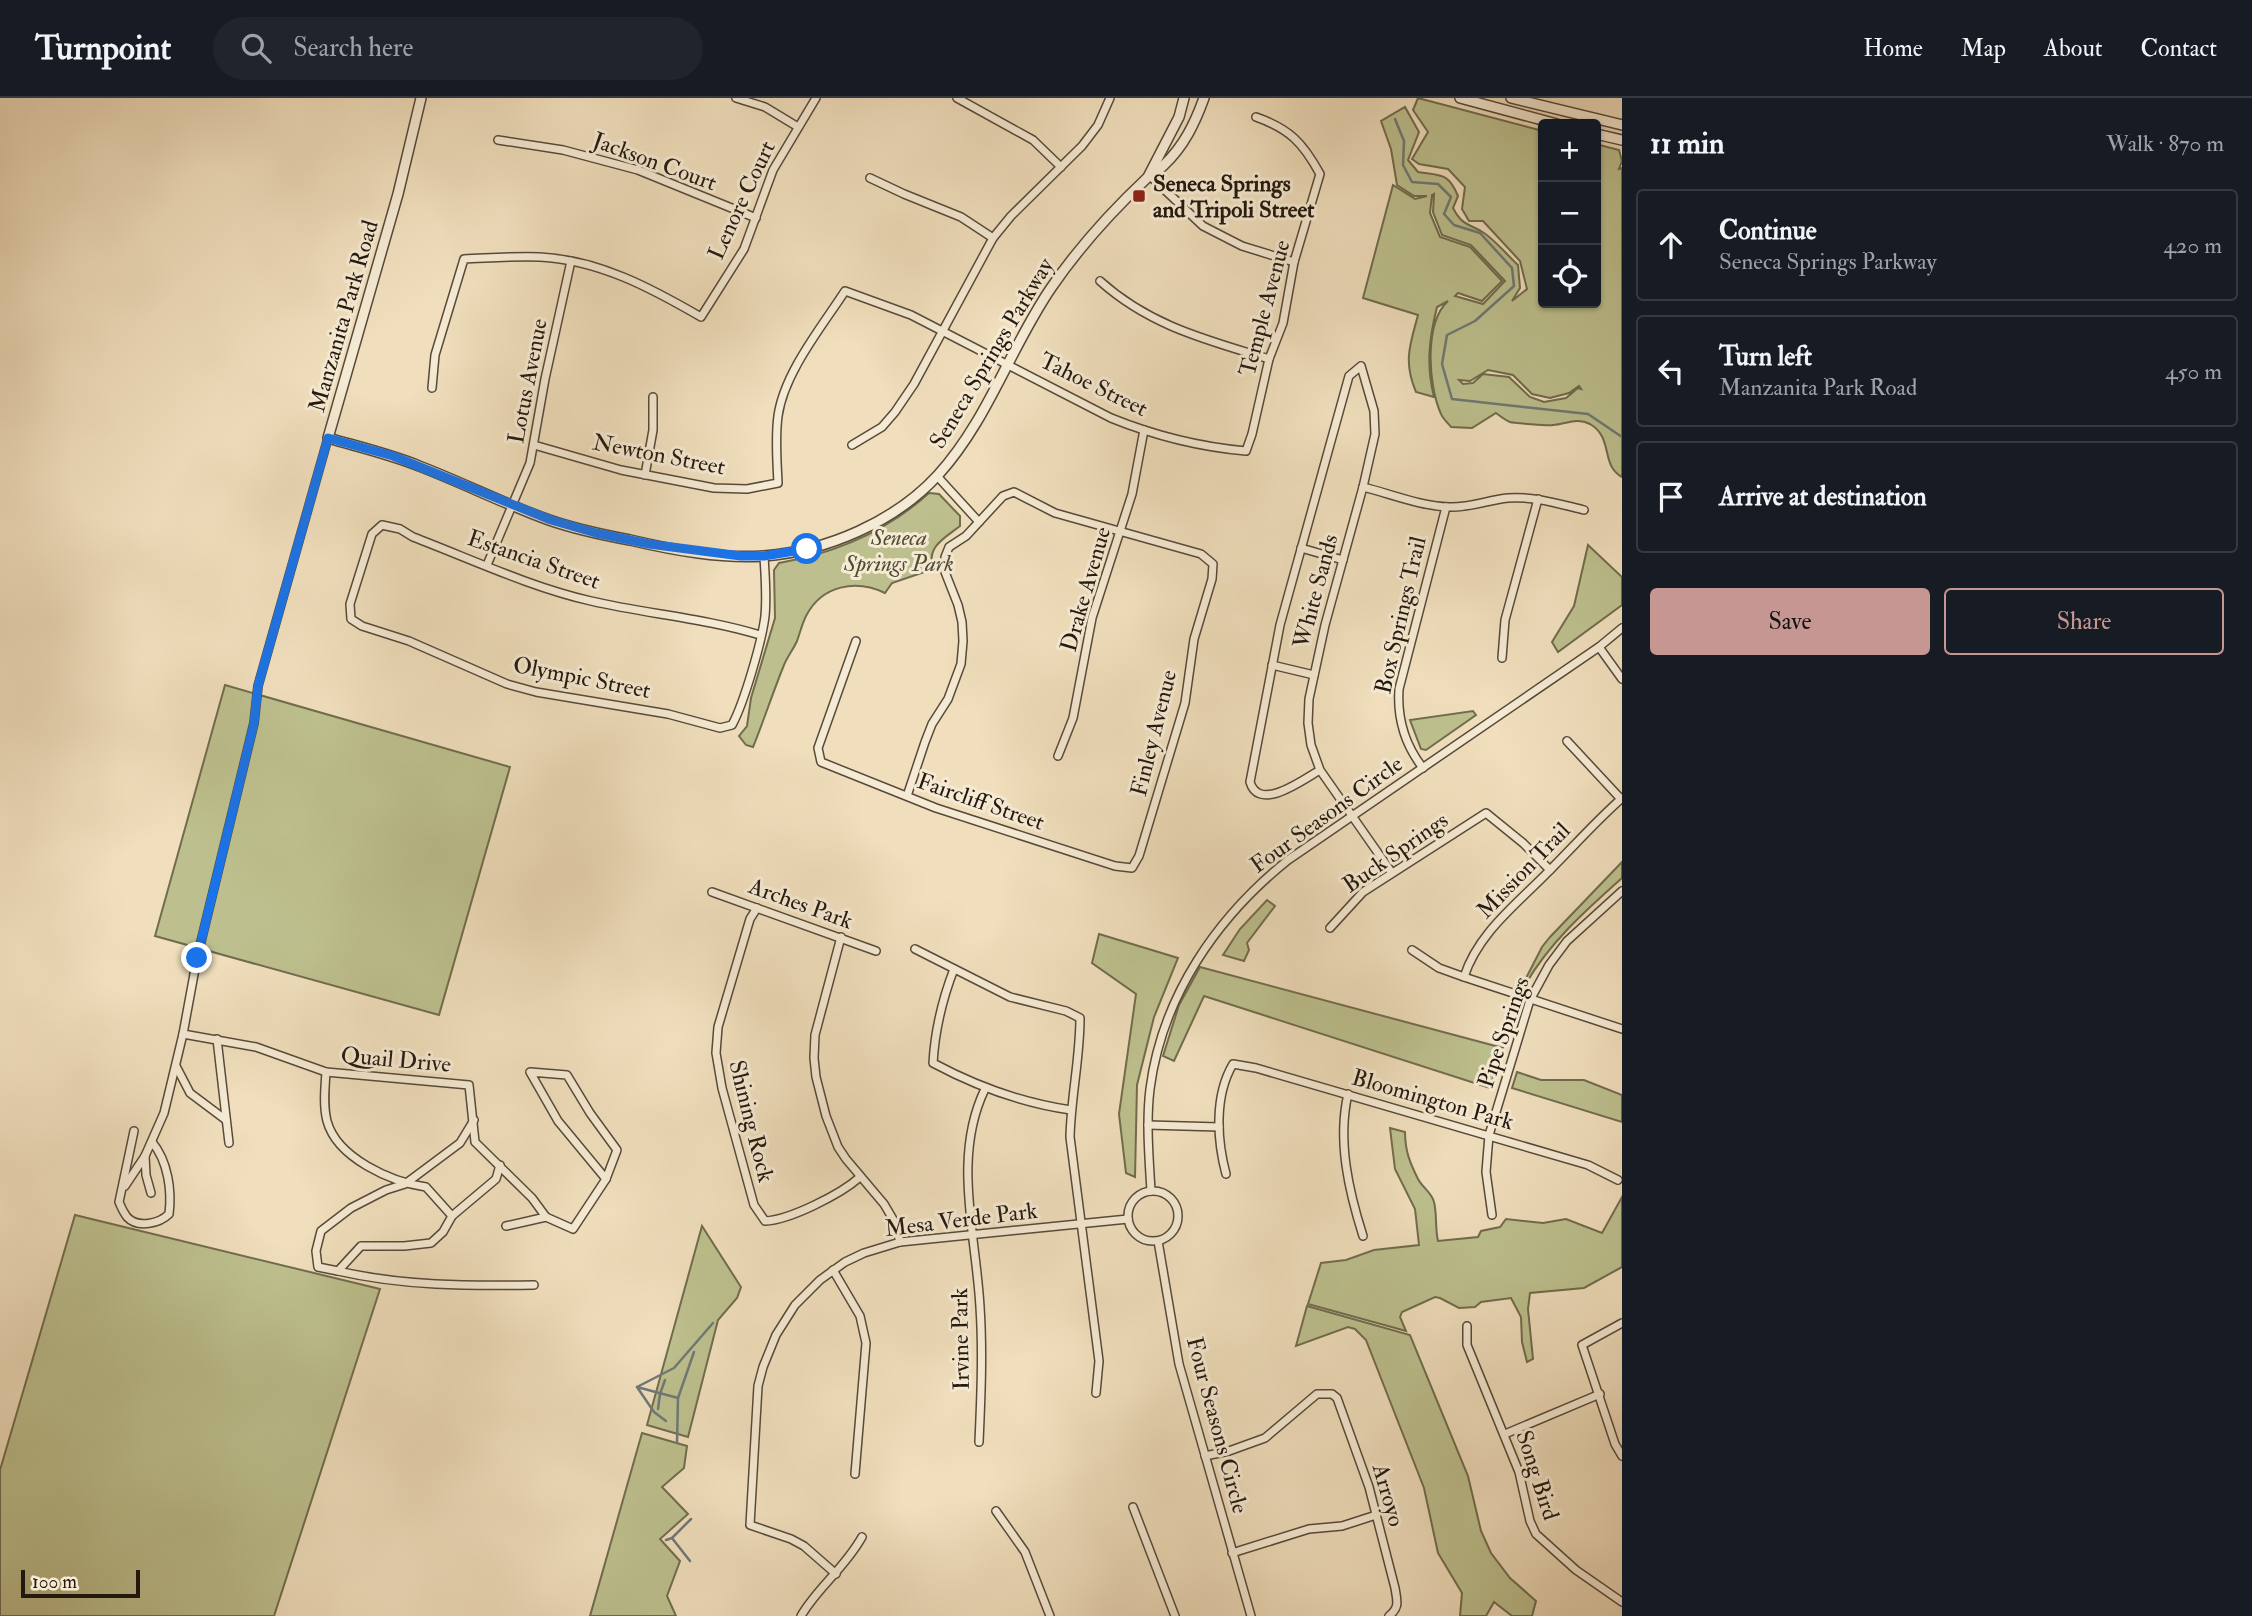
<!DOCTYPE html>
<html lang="en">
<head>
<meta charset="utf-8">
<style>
  body { margin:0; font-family:"IM FELL Double Pica",serif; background:#20242c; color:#f1f3f6 }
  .controls { position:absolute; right:21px; top:21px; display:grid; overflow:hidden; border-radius:7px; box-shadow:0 2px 5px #0004 }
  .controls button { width:63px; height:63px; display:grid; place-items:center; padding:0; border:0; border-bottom:2px solid #363941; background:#171b24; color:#f1f3f6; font:35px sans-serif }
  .scale { position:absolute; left:21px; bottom:18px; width:119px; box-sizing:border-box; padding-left:7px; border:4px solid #24190f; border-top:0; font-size:19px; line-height:24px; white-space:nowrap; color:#24190f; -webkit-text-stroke:5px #f5ead3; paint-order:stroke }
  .stop { position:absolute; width:21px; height:21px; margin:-16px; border:5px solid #1a73e8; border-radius:50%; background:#fff }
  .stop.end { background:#1a73e8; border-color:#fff; box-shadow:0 2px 7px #0008 }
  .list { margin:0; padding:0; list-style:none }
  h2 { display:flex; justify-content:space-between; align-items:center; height:91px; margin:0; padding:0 28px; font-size:30px }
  h2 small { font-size:23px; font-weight:400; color:#9ea1a6 }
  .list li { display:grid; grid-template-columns:46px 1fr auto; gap:21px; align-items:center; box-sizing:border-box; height:112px; margin:0 14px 14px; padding:0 14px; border:2px solid #363941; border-radius:7px }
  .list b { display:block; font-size:26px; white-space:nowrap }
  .list p { margin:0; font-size:23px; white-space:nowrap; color:#9ea1a6 }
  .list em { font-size:23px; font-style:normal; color:#9ea1a6 }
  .actions { display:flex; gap:14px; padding:21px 28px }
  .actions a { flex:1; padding:16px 0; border:2px solid #c59692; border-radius:7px; text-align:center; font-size:24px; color:#c59692 }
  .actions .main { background:#c59692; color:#111 }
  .icon { flex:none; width:38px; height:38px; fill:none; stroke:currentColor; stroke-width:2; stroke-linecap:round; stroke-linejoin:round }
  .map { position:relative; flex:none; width:1622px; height:1518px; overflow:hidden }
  header { display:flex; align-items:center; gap:42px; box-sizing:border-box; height:98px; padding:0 35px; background:#171b24; border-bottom:2px solid #363941 }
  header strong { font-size:33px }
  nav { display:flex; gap:38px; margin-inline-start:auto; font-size:24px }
  .search { width:490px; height:63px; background:#20242c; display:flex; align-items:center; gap:18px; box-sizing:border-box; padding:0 24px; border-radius:38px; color:#9ea1a6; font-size:26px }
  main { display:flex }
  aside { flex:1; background:#171b24 }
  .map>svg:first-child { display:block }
</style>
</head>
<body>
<header>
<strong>Turnpoint</strong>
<div class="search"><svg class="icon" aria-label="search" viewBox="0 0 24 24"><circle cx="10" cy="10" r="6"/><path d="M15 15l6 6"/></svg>Search here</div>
<nav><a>Home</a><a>Map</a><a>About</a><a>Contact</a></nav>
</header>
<main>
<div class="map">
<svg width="1622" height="1518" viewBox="0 0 1622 1518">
  <rect width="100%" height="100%" fill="#f0debc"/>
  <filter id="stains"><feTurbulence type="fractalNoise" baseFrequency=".00286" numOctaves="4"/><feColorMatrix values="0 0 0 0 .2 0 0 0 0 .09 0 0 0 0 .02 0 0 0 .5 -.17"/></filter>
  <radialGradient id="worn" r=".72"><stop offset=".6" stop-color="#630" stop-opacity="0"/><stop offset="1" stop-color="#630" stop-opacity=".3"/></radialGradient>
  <!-- green -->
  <g fill="#bdc08e" stroke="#706c4e" stroke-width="2" fill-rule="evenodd">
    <path d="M1418,0L1543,33V205H1596V46L1619,52L1622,63L1619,71L1622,70V379C1600,367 1614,340 1590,326C1577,319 1566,326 1553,327C1549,328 1513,325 1510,324C1505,322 1500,318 1496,315L1472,330L1451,329C1448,325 1443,321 1441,316C1428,287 1424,225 1448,203L1437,209C1429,241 1426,267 1434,299L1416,294C1403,263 1410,247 1418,217L1363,200L1393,87L1415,101L1427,98H1414L1397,87L1391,51L1381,23L1405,9L1419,34L1408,62L1418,74C1441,78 1448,74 1458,98L1453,110C1463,129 1469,125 1484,135C1496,143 1507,157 1518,167L1520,190L1512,203L1527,191L1520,163L1483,123H1469L1462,111L1465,89L1448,71L1419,66L1412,61L1428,34L1413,12ZM1434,96L1433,114L1442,137L1471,147L1505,183L1483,206L1455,198L1458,195L1482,203L1502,183L1470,149L1440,139L1430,115L1432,97ZM1488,272L1513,277L1532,296L1550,300L1569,295L1579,288L1581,291L1578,290L1566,300L1544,304L1530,299L1509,279L1483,276L1473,285L1463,286L1459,282L1470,283Z"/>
    <path d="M929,395L939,396L960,418V428C945,440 926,448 933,471L892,485L885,495C856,481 822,487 806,518C802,526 800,535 797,543C793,552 787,559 784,567C773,594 764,622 753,649L746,647L739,638L747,628L751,600L775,520L774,472L779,465C836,455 886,434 929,395Z"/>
    <path d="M1588,447L1622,479V507L1558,554L1552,544L1574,508Z"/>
    <path d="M225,587L510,669L439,917L155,838Z"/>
    <path d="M1473,613L1476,617L1426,652L1421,651L1410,622Z"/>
    <path d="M1622,764V780C1585,813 1550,844 1525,887V882L1542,849L1550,839Z"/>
    <path d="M1267,802L1275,808L1247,845L1249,852L1244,863L1223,857L1240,831Z"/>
    <path d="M1099,836L1178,860L1154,919L1137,987L1135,1079L1126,1075L1119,1016L1136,896L1092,865Z"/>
    <path d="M1200,869L1503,950L1490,990L1204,898L1174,963L1163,958L1179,907Z"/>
    <path d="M1517,974L1541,982H1584L1622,997V1024L1512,990Z"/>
    <path d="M1390,1030L1405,1034C1405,1053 1410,1065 1418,1081C1422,1089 1432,1095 1434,1104C1437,1115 1435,1130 1438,1143L1478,1139L1481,1133L1500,1129L1506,1121L1543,1125L1566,1121L1602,1135L1622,1099V1169L1584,1190L1530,1195L1528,1211L1533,1261L1527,1264L1522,1244L1521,1219L1511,1200L1481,1204L1475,1209L1459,1210L1440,1200L1435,1199L1402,1214L1400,1219L1406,1233L1308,1206L1321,1165L1346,1162L1374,1152L1419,1147L1415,1111L1395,1071Z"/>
    <path d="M75,1117L380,1191L274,1518H0V1372Z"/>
    <path d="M702,1128L741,1189L737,1200L718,1222L688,1339L647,1327Z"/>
    <path d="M1307,1208L1410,1237L1468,1378L1481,1433L1491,1455L1510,1480L1536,1503L1532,1518H1512L1494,1504L1486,1518H1460L1462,1495L1438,1455L1424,1390L1366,1242L1355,1231L1348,1229L1296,1248Z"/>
    <path d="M642,1335L687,1348L684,1370L662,1389L688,1416L660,1441L680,1463L667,1498L676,1518H590Z"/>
  </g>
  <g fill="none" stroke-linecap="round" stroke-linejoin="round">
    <!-- stream -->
    <g stroke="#6f7977" stroke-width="2.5">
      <path d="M1395,21L1404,43L1403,67L1412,84L1438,86L1451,99L1444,116L1454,127L1480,135L1512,170L1514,188L1475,223L1447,237L1442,266L1452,301L1588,316L1622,339"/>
      <path d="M637,1289L674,1270L713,1225"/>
      <path d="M660,1296L665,1282"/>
      <path d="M678,1300L694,1254"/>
      <path d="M658,1311L660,1296"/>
      <path d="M666,1323L654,1314L637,1289L678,1300L677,1345"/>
      <path d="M672,1440L690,1463"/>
      <path d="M666,1442L672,1440L691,1421"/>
    </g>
    <defs>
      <g id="minor">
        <path d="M736,0L765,9L798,29"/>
        <path d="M957,0L1033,42L1061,69"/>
        <path d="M498,42L563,52L638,72L756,120"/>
        <path d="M1149,77L1203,128L1242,148L1294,164"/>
        <path d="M870,80L904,96L961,119L993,140"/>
        <path d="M1100,183C1150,228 1207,242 1269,261"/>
        <path d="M432,290L435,257L464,161C490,160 515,158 540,159C599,162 651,190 701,219L744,151L773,72L816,0"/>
        <path d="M534,347L621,372L714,390L747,391L778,385C777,363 775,340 778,318C784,275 821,230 845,193L911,217L1111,320C1153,337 1201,349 1246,353L1252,336L1269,261L1283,225L1294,164L1320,76C1303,45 1290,31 1256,19"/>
        <path d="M852,347L882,329L895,314L914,286L993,140L1011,118L1082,48L1098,27L1110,0"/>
        <path d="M645,377L653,332V299"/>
        <path d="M937,378L979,424"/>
        <path d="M1363,389C1391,396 1420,408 1449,409C1469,410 1488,402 1508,400C1534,398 1559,406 1584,412"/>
        <path d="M1301,450L1343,462"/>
        <path d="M487,467L530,365L545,281L571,163"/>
        <path d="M760,537C704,520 647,516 591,503C530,489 471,461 413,439L400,431L382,427L372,436L350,506L351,521L362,528L409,543L507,586L536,594L668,616L720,630L732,627C744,605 762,543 765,518C767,498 765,477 764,458"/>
        <path d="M856,543L818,650L821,664L936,710L1115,768L1132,770L1139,758L1185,605L1194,541L1212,481L1213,466L1201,456L1055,415L1014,394L1003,398L966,438L949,449L945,459V474L958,507L962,524L963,543L961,566L948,601L932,626L925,644L907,698"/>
        <path d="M1599,549L1622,581"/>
        <path d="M1502,560L1505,522L1538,401"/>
        <path d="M1272,567L1314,577"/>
        <path d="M1567,643L1621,701"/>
        <path d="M1058,658L1073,620L1092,520L1132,396L1144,332"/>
        <path d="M1423,670C1405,647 1397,621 1399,591L1446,409"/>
        <path d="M1320,672C1304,681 1259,715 1250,684L1280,527L1349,278L1361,268L1374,313L1375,336L1363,389L1325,527L1309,601L1308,625L1311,647L1320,672L1392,775"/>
        <path d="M712,794L876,853"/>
        <path d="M757,810L750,821L718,929L716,955L722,990L754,1107L765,1123C790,1122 841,1096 860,1079"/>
        <path d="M1330,830L1363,794L1486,715L1523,745L1550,772"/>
        <path d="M841,839L815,937L814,960L816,979L826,1018L838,1049L846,1061L884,1106L894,1123L900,1144"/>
        <path d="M915,851L1010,899L1066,913L1080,920C1080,960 1071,999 1070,1039L1099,1263L1096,1295"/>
        <path d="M1412,852L1439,870L1464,879L1622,931"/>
        <path d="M954,871C942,902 935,931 933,965C976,988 1022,1005 1071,1012"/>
        <path d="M1464,879C1478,835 1517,806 1548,774C1573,749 1596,723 1622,700"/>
        <path d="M183,936L256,949L326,974L469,987L475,1044L532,1100L546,1119"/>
        <path d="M217,941L229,1045"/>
        <path d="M176,968L190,995L226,1022"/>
        <path d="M326,974C325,990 323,1007 327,1023C337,1060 391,1084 426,1089L452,1118"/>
        <path d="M530,974L567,977L590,1015L617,1052L606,1081L558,1023Z"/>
        <path d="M1348,996C1337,1043 1349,1094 1363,1138"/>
        <path d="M474,1022L460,1045L405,1086L386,1092L351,1110L321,1133L316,1153L318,1169L338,1173L361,1148H404L431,1145L443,1134L452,1118L496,1081L500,1067"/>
        <path d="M1148,1027L1219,1029"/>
        <path d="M134,1033L119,1104C121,1109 124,1115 127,1119C138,1131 160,1125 169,1116C172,1093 168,1063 152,1044"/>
        <path d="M145,1058L146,1077L151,1095"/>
        <path d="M1226,1076C1217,1042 1214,998 1233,966L1256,970L1588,1067L1618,1082"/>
        <path d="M125,1088L145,1058L164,1015L183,936L197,860L254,625L258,588L328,340"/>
        <circle cx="1153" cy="1118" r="25"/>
        <path d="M1151,1093C1149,1059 1146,1024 1150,991C1162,898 1217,819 1288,762L1599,549L1622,530"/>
        <path d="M1492,1117L1486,1074L1489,1037L1530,902L1549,867L1567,843L1622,793"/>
        <path d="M506,1128L546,1119L573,1131L606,1081"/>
        <path d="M1158,1143L1179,1266L1251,1518"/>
        <path d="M833,1172L860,1218L866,1245L855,1376"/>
        <path d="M338,1173C403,1188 468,1188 534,1187"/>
        <path d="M1622,1225L1582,1247L1615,1346L1622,1358"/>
        <path d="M1467,1228V1247L1519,1374L1530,1423L1536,1436L1576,1472L1622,1504"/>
        <path d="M1505,1336L1600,1296"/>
        <path d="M979,1344C981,1299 983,1254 980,1209C976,1136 952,1059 985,991"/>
        <path d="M1205,1358L1229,1353L1265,1340L1317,1296H1332L1337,1300L1369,1389L1395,1490C1397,1503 1400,1509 1389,1518"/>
        <path d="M1133,1409L1175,1518"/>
        <path d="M996,1413L1025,1454L1050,1518"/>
        <path d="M1232,1455L1309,1431L1342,1428L1376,1417"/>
        <path d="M836,1476L804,1448L791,1441L750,1427L758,1288L763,1269L776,1237L795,1207L820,1182L845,1164L864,1155L900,1144L1128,1121"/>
        <path d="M801,1518C818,1489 844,1471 862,1439"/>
      </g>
      <g id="tertiary">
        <path d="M421,0L398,96L328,340C359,349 390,356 419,368C463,385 505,406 549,422C575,431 603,437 630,442C673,452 720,461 764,458C827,453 895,424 938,377C988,322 1010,250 1051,190C1077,152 1113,112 1147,80C1152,75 1159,72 1164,67C1184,48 1195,25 1204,0"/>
        <path d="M1460,0L1557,26"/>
        <path d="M1511,0L1622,27"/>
        <path d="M1596,36L1622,42"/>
        <path d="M1149,77L1179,19L1184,0"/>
      </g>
    </defs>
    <!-- minor casing -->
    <use href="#minor" stroke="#574a3a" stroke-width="10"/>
    <!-- tertiary casing -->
    <use href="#tertiary" stroke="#574a3a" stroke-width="12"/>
    <!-- minor -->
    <use href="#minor" stroke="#f5ead3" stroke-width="7"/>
    <!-- tertiary -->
    <use href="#tertiary" stroke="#f5ead3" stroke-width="9"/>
  </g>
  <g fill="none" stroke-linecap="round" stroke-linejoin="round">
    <!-- route -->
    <path stroke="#1a73e8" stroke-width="9" d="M197,860L254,625L258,588L328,340L393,358L551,422L596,435L649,446L741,458H764L807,451"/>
  </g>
  <!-- markers -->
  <rect fill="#8f2418" stroke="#f5ead3" stroke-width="2.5" x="1132" y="91" width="14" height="14" rx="3.5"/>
  <g text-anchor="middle" stroke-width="6" stroke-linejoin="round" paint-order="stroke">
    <!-- street labels -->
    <g font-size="23" fill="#24190f" stroke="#f5ead3">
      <text transform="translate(655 63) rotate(20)" y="8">Jackson Court</text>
      <text transform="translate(741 102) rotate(-65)" y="8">Lenore Court</text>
      <text transform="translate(1264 210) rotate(-75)" y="8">Temple Avenue</text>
      <text transform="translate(343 218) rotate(-74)" y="8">Manzanita Park Road</text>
      <text transform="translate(991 255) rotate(-59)" y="8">Seneca Springs Parkway</text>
      <text transform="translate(527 283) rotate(-79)" y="8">Lotus Avenue</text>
      <text transform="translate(1094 286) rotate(26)" y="8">Tahoe Street</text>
      <text transform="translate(659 356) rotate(11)" y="8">Newton Street</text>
      <text transform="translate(534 461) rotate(19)" y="8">Estancia Street</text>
      <text transform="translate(1085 491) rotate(-74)" y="8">Drake Avenue</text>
      <text transform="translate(1315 493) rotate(-75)" y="8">White Sands</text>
      <text transform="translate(1400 517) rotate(-77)" y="8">Box Springs Trail</text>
      <text transform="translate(582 579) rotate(11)" y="8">Olympic Street</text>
      <text transform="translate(1153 635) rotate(-76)" y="8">Finley Avenue</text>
      <text transform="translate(981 703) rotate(19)" y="8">Faircliff Street</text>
      <text transform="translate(1326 716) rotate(-36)" y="8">Four Seasons Circle</text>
      <text transform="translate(1395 754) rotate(-35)" y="8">Buck Springs</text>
      <text transform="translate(1523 772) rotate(-46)" y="8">Mission Trail</text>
      <text transform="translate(801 805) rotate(20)" y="8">Arches Park</text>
      <text transform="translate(1503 934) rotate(-71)" y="8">Pipe Springs</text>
      <text transform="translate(396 961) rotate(5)" y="8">Quail Drive</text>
      <text transform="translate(1433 1001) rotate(16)" y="8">Bloomington Park</text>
      <text transform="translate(752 1023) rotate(76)" y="8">Shining Rock</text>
      <text transform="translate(961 1121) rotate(-7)" y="8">Mesa Verde Park</text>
      <text transform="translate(960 1241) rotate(-91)" y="8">Irvine Park</text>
      <text transform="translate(1218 1327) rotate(75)" y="8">Four Seasons Circle</text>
      <text transform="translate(1538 1377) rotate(72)" y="8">Song Bird</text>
      <text transform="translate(1389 1397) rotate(74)" y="8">Arroyo</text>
    </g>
    <!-- poi labels -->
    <g font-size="23" font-weight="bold" fill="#24190f" stroke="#f5ead3" text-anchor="start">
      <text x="1153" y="93">Seneca Springs<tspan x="1153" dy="26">and Tripoli Street</tspan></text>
    </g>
    <!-- park labels -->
    <g font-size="23" font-style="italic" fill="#524b35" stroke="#f5ead3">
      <text x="899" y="447">Seneca<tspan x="899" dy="26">Springs Park</tspan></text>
    </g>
  </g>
  <rect width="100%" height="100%" filter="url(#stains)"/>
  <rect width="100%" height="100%" fill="url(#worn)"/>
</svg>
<div class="controls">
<button>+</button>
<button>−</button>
<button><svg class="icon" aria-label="locate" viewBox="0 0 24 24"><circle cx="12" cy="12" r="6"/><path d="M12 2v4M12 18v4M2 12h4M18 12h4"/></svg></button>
</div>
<div class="scale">100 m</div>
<div class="stop" style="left:807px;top:451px"></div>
<div class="stop end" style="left:197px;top:860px"></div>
</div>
<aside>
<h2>11 min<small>Walk · 870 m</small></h2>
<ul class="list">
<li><svg class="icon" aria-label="ahead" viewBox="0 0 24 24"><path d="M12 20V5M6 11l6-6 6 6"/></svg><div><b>Continue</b><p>Seneca Springs Parkway</p></div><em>420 m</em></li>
<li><svg class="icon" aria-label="left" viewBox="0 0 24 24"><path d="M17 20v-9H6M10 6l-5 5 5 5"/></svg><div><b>Turn left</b><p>Manzanita Park Road</p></div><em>450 m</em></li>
<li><svg class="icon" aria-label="arrive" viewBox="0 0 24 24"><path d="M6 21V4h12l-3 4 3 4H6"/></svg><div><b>Arrive at destination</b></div></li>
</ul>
<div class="actions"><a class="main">Save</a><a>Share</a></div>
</aside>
</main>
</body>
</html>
